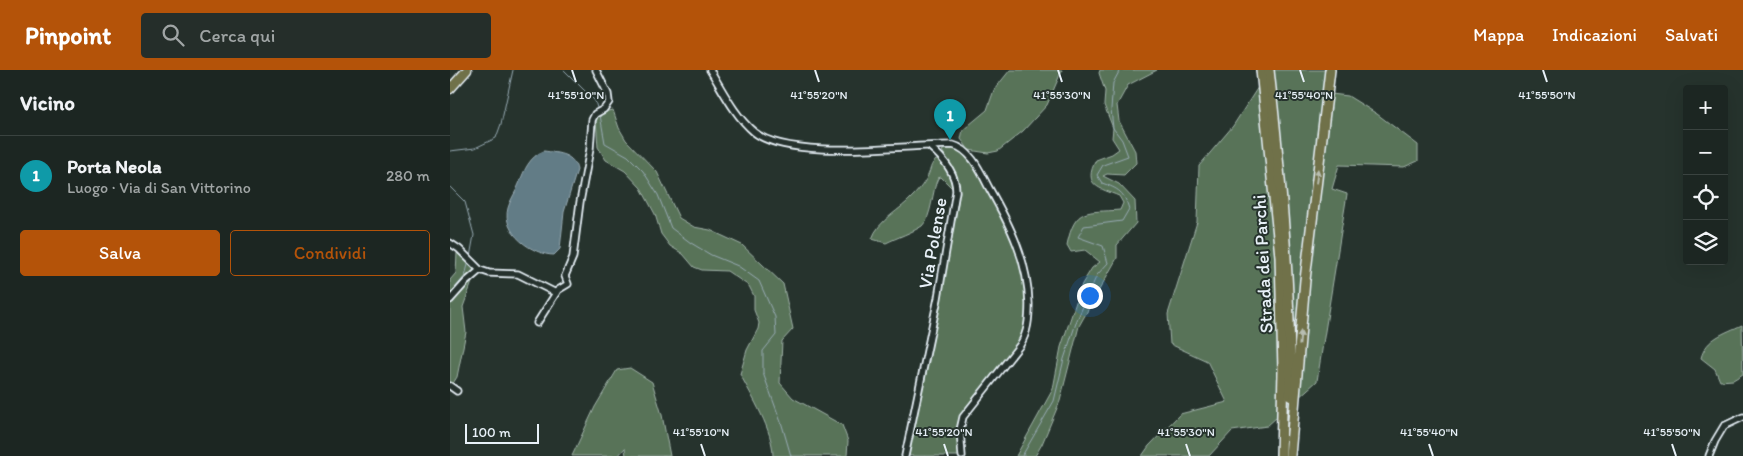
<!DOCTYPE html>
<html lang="it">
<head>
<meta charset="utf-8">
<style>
  body { margin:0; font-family:Itim,sans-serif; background:#252e2a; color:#f1f3f6 }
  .controls { position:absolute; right:15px; top:15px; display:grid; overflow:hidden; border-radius:5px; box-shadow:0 5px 20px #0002 }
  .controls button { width:45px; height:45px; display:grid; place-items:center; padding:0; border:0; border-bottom:1px solid #3a4340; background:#1c2622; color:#f1f3f6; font:25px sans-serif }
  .scale { position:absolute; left:15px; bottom:12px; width:74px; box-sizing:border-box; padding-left:5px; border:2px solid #e8f1f8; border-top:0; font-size:14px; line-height:18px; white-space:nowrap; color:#e8f1f8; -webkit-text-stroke:4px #26332d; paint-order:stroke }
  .you { position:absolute; left:639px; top:225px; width:18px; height:18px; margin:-12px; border:4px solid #fff; border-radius:50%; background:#1a73e8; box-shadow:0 0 0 8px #1a73e833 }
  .badge { display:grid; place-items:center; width:32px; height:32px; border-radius:50%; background:#b45309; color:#fff; font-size:16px; font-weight:700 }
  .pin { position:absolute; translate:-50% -41px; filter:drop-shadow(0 1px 2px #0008) }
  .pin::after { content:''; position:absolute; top:26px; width:18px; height:15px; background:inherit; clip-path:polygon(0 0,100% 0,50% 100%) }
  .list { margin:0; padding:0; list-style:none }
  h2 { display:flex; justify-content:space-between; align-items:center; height:65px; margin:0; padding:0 20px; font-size:21px }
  h2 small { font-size:16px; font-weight:400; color:#a0a5a5 }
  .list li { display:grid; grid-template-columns:32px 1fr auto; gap:15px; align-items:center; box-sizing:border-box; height:80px; padding:0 20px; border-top:1px solid #3a4340 }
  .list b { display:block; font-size:19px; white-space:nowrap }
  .list p { margin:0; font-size:16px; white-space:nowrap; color:#a0a5a5 }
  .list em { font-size:16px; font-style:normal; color:#a0a5a5 }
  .actions { display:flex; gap:10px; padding:15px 20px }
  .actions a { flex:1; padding:11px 0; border:1px solid #b45309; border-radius:5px; text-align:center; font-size:18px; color:#b45309 }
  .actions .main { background:#b45309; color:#fff }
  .icon { flex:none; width:28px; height:28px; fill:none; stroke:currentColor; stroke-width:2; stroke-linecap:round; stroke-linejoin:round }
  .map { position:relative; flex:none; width:1293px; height:386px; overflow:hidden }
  header { display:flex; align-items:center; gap:30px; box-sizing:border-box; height:70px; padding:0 25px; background:#b45309; color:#fff }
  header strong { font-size:24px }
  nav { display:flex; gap:28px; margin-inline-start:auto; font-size:18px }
  .search { width:350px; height:45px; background:#252e2a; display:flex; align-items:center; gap:12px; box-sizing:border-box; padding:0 18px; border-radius:5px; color:#a0a5a5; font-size:19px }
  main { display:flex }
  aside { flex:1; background:#1c2622 }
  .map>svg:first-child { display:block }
</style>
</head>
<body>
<header>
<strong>Pinpoint</strong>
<div class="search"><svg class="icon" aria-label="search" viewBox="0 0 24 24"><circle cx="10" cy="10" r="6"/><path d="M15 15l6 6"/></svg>Cerca qui</div>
<nav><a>Mappa</a><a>Indicazioni</a><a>Salvati</a></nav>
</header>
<main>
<aside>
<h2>Vicino<small></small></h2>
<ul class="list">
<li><span class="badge" style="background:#0f9aa8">1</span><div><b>Porta Neola</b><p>Luogo · Via di San Vittorino</p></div><em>280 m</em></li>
</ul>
<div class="actions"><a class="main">Salva</a><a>Condividi</a></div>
</aside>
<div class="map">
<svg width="1293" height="386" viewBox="0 0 1293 386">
  <rect width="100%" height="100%" fill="#26332d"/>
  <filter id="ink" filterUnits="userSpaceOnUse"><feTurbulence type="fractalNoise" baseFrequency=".02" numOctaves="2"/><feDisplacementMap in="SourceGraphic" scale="10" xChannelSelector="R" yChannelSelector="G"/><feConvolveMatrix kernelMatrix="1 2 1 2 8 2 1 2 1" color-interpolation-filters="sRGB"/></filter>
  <g filter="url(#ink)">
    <!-- green -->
    <g fill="#587359" stroke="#a0b2a8">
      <path d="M560,0H612L597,35L573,61L548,81L538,83L519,80L511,69L513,60L537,40L544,20Z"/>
      <path d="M650,0H707L678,15L667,35L669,51L685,81L686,93L674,105L657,104L653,106L669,114L685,131L686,153L667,175V188L629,256L610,331L592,374L585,386H566L603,319L611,277L632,214L642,198L650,192L635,180L621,182L617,175C625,136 637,143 670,140L673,133L669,126C650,118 632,116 646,90L662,84L669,79L662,68L663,58L654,35L655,21L649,3Z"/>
      <path d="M819,0H876L873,23L898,26L927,44L968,75V91L954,97L889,95L882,119L897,124L867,311L817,356L782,361L759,386H692L699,376L730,344L777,332L757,291L720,274L718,244L747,152L749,96L783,56Z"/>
      <path d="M163,40L169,58L176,70L207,102L229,148L244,157L260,160L292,175L333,214L343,259L332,271L330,313L343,328L392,355L398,371L397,386H323C323,360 302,327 290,304L297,280L308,259L309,253L304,240V226L299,216L277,201L252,200L244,197L233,184L220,176L211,164L205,144L191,118L175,101L156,90L148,77L146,49L147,45L153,42Z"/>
      <path d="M496,78L507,79C522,90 530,105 538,121C561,161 591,225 570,270L516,337L509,351L510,386H457L490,229L510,122L506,103L492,81Z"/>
      <path d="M486,90L492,91L503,109L505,117L502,118L491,107L488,108C482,120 482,147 472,156C463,162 446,168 436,173L422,169C428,150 451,140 463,126C469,120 476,111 479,103C481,97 481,94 486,90Z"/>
      <path d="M7,183L26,201L13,237L16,262L7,307L0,318V210L6,203Z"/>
      <path d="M1292,255L1293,304L1283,310L1270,311L1265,299L1251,288C1256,268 1275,263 1292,255Z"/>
      <path d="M180,298L202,312L212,345L220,386H176L175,378L168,386H122L145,337L167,300Z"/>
    </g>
    <!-- water -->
    <path fill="#627c86" stroke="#98abb4" d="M94,81C109,83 124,84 127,100L114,142L110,179L104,185C83,185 51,163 58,138C60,130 66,122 69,114C74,100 80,86 94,81Z"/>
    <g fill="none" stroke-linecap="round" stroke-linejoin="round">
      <!-- stream -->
      <g stroke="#98abb4" stroke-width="1">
        <path d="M114,0L145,31L147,38"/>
        <path d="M150,45L155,73L178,86L193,101L208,125L221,158L241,173L261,185L288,196L309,211L325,247L326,265L313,281V303L332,355L341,386"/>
        <path d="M0,81L25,78L46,68L51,54L63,0"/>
        <path d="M0,117L15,132L24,165L20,187"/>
        <path d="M0,224L15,206L19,191"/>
        <path d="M572,386L604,331L614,289L627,250L647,205L658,193L653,176L628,167L634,156L672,151L679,139C674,122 669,119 652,113L647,105L653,95L678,86L672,70L663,58L661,39L663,13L670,0"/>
      </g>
      <defs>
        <g id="minor">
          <path d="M260,0C273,21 285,46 304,62C339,91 456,75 503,75C522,80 531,103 539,118C560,155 578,191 579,234C579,249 578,262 570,275L513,347L510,360L512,386"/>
          <path d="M0,173L9,179L30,200L39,203L68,204L106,223"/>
          <path d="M0,230L16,212L30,200"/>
          <path d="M87,253L108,220L118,214L115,206L123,187L130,132L140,79L142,50L145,44L154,39L159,32L158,24L146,0"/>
          <path d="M0,316L7,321"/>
          <path d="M455,386L488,228L506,121C506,103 493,88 480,77"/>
          <path d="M1259,386L1265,371L1274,356L1293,347"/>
        </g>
        <path id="major" d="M0,19L17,0"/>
        <g id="highway">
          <path d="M811,0L830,186L833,300L831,386"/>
          <path d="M819,0C831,109 841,217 840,326"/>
          <path d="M840,386L855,210L880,0"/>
        </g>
      </defs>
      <!-- minor casing -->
      <use href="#minor" stroke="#e8f1f8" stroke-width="9"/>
      <!-- major casing -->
      <use href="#major" stroke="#e8f1f8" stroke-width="11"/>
      <!-- highway casing -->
      <use href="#highway" stroke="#e8f1f8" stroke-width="12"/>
      <!-- minor -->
      <use href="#minor" stroke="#26332d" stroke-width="5.5"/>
      <!-- major -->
      <use href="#major" stroke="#6f714a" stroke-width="8"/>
      <!-- highway -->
      <use href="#highway" stroke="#6f714a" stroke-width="9"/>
    </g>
    <!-- one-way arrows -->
    <defs><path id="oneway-solid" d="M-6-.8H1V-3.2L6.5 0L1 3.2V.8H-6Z" transform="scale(1.25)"/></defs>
    <g fill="#b8beb2">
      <use href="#oneway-solid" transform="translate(867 106) rotate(-83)"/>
      <use href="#oneway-solid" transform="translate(850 268) rotate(-85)"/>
    </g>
  </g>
  <!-- ticks -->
  <path fill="none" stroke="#e8f1f8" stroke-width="2" d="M122,0L126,12M365,0L369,12M608,0L612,12M850,0L854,12M1093,0L1097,12M251,374L255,386M494,374L498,386M736,374L740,386M979,374L983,386M1222,374L1226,386"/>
  <g text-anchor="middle" stroke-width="4" stroke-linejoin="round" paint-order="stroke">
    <!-- street labels -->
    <g font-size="19" fill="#e8f1f8" stroke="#26332d">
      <text transform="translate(482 173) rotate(-80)" y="7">Via Polense</text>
      <text transform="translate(812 194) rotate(-93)" y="7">Strada dei Parchi</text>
    </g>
  </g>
  <g font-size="12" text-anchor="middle" fill="#e8f1f8" stroke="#26332d" stroke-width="4" stroke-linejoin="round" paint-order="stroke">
    <text x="1097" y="29">41°55'50"N</text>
    <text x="126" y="29">41°55'10"N</text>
    <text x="369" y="29">41°55'20"N</text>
    <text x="612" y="29">41°55'30"N</text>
    <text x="854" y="29">41°55'40"N</text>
    <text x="251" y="366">41°55'10"N</text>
    <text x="494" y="366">41°55'20"N</text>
    <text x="736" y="366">41°55'30"N</text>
    <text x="979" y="366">41°55'40"N</text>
    <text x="1222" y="366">41°55'50"N</text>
  </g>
</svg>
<div class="controls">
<button>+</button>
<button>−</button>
<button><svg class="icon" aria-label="locate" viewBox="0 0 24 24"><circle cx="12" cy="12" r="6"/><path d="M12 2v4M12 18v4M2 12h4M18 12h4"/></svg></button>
<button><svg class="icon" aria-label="layers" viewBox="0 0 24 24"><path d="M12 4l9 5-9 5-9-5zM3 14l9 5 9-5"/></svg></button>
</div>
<div class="scale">100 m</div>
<div class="you"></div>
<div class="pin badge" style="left:500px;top:70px;background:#0f9aa8">1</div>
</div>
</main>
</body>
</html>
